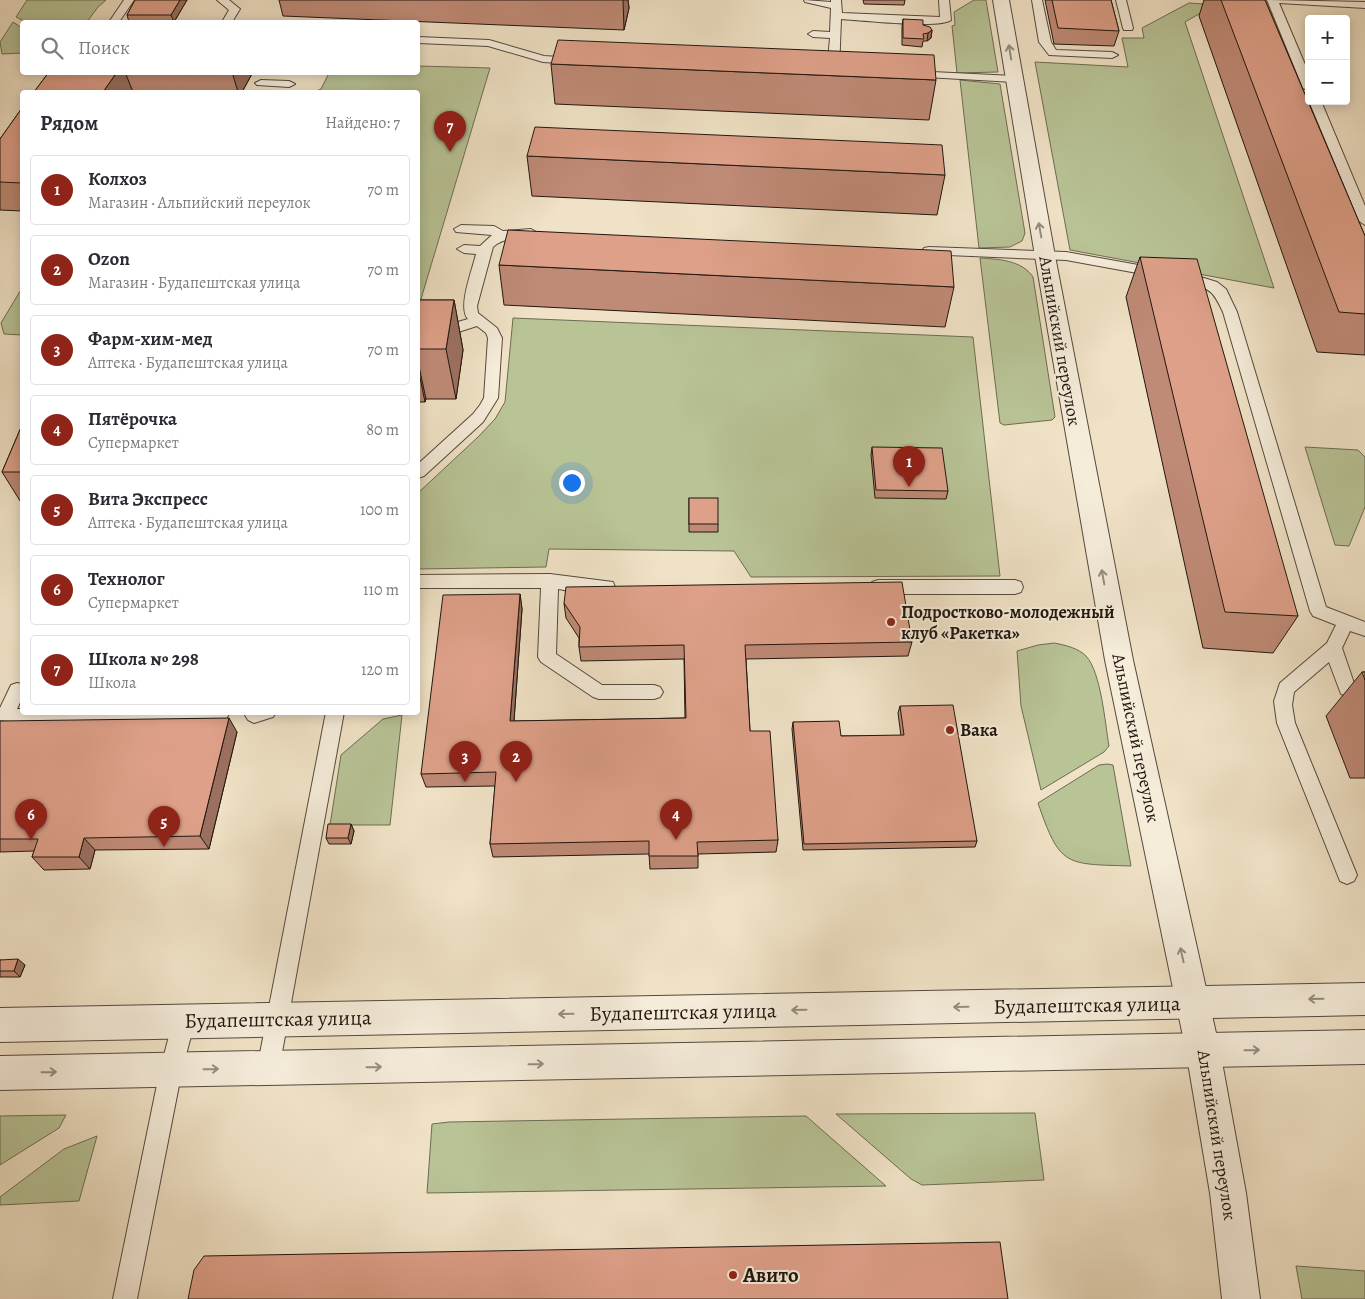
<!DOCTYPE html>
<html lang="ru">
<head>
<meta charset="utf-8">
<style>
  body { margin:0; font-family:Alegreya,serif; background:#f7f7f7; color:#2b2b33 }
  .controls { position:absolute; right:15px; top:15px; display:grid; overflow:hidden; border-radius:5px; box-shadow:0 2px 12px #0003 }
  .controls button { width:45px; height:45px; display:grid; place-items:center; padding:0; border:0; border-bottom:1px solid #e1e1e2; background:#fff; color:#2b2b33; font:25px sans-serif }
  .you { position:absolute; left:571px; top:482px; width:18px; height:18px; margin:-12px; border:4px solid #fff; border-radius:50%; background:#1a73e8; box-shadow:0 0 0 8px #1a73e833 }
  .badge { display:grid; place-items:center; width:32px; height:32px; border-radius:50%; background:#8f2418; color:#fff; font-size:16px; font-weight:700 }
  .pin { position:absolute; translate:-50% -41px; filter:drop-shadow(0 1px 2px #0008) }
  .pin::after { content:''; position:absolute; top:26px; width:18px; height:15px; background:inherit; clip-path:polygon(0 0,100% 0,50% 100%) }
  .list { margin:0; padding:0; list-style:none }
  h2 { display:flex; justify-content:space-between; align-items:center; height:65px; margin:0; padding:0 20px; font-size:21px }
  h2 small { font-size:16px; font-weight:400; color:#7c7c81 }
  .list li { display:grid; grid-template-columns:32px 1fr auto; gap:15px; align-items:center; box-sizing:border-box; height:70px; margin:0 10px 10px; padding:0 10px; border:1px solid #e1e1e2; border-radius:5px }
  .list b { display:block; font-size:19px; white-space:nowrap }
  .list p { margin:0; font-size:16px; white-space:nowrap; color:#7c7c81 }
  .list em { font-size:16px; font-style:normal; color:#7c7c81 }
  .icon { flex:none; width:28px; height:28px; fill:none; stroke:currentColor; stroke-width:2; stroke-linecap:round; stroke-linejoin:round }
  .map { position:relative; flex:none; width:1365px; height:1299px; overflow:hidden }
  .search { position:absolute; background:#fff; box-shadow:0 2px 12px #0003; left:20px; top:20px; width:400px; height:55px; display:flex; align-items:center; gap:12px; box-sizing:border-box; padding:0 18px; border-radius:5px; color:#7c7c81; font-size:19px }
  .panel { position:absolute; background:#fff; box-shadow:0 2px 12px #0003; left:20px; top:90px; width:400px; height:625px; border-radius:5px }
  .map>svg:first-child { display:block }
</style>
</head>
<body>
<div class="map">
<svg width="1365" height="1299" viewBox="0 0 1365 1299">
  <rect width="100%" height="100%" fill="#f0e2c6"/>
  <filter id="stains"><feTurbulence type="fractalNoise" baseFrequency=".004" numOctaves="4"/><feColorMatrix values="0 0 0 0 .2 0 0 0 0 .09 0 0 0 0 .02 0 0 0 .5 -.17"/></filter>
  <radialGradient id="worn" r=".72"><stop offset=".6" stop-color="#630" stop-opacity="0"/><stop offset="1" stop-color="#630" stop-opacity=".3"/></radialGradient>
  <!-- green -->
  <g fill="#b8c396" stroke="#6c6c52">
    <path d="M27,0H106L98,7L87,22H26L16,17Z"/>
    <path d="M974,0H986L998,72L957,73L952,26L955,25L954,12Z"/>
    <path d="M1189,3L1231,6L1199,14L1185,22L1274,288L1070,250L1035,62L1128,67L1122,38H1144L1142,28Z"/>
    <path d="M13,22L22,28V53L2,54L0,42Z"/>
    <path d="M418,66L490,68L418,309V92H314L321,89L329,73L418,72Z"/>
    <path d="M960,80L1000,84L1025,233L1022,241L1010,247L979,248Z"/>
    <path d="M980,258C997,259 1022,260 1033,277L1055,417L1052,420L1004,425L1000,423Z"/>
    <path d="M22,288V335L4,334L1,323Z"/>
    <path d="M513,318L973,337L1000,576L751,577L734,551L549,549L546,567L418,569V493L478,437L495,419L505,402Z"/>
    <path d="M1305,447L1358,450L1365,457V507L1349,546L1335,545Z"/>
    <path d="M1054,643C1065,645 1078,648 1086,656C1101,672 1105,723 1109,746L1104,752L1041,790L1021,706L1017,651L1038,645Z"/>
    <path d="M402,715L390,825H330L341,755L383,719Z"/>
    <path d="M1107,764L1113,765L1131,866C1065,864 1060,867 1038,803L1099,765Z"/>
    <path d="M1035,1113L1044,1180L922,1185L911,1179L836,1114Z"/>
    <path d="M66,1115L59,1128L0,1165V1116Z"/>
    <path d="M806,1116L886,1186L427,1193L432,1124L449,1122Z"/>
    <path d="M97,1136L79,1201L0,1205V1197L64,1149Z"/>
    <path d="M1296,1266L1365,1271V1299H1302Z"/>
  </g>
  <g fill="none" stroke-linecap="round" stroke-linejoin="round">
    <defs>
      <g id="service">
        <path d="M124,0H134L119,22H109Z"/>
        <path d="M217,0H229L240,9L232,22H222L229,10Z"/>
        <path d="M804,0L831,2V0H841L842,13L940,17L939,0H949L951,20C942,29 859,20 841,19L839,71L833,74L827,71L830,38L813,37L808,34L813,31L830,32L831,8L805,2Z"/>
        <path d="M1032,0H1042L1051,42L1056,50L1112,52L1118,55L1112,58L1049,55L1039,42Z"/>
        <path d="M1116,0H1126L1133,28L1132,30H1124L1123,28Z"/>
        <path d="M1267,0L1365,2V8L1279,3L1309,74V91L1303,88Z"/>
        <path d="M418,37L489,40L544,56L576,58L582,61L576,64L543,62L488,46L418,43Z"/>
        <path d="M912,71L1014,76L1020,79L1014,82L908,76L906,74L908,72Z"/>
        <path d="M261,80L289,81L295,84L289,87L257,85L255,83Z"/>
        <path d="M1309,101H1321L1365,206V225L1359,221Z"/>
        <path d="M461,225L494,226L503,231L531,229L538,233C530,241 507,234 493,247L477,306L478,313L497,328L502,338L498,398L483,422L424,476L418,478V464L473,414L480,405L484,398L488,338L486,333L477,326L452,334L418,335V327L451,324L468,319C457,308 473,268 476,254L464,253L457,249L464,245L480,246L492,235L456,232L454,229Z"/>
        <path d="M929,247L1066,252L1194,275L1217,282L1226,289L1237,312L1326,607L1365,622V636L1350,631L1342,648L1356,689L1353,694L1347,696L1341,694L1329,662L1294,692L1292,705L1295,723L1357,875L1354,881L1347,884L1340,881L1277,723L1274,701L1280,683L1327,643L1336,625L1313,616L1310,611L1223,312C1214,293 1212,290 1192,283L1066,260L924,254L922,251L924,248Z"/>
        <path d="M550,574L613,582L615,587L613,592C596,597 576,592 558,589L556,654L602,685H654L660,687L663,692L660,697L654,699H599L593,697L541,662L538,657L541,588H418V575Z"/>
        <path d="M878,580H1015L1021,582L1023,587L1021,592L1015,594H878L872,592L870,587L872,582Z"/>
        <path d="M17,683L22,684V698L17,709H22V712L229,714L226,719L220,722H40L0,727V708L11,685Z"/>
        <path d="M246,712H276L273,717L254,723L248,720L245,715Z"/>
        <path d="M326,712H344L279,1069L276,1077L268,1080L260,1077L257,1069Z"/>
        <path d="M184,1010L192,1013L195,1021L182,1070L137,1299H113L160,1070L173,1021L176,1013Z"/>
      </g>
      <path id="minor" d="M993,0H1009L1055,256L1133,660L1220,1051L1246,1193L1260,1299H1222L1210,1193L1186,1051L1105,660L1035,256Z"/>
      <g id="tertiary">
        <path d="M1365,983V1015L0,1042V1008Z"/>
        <path d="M1365,1030V1064L0,1090V1056Z"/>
      </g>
    </defs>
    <!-- service casing -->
    <use href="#service" stroke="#54493d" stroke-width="2"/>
    <!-- minor casing -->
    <use href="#minor" stroke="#54493d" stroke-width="2"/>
    <!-- tertiary casing -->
    <use href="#tertiary" stroke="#54493d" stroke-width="2"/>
    <!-- service -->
    <use href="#service" fill="#f5ecda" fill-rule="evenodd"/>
    <!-- minor -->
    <use href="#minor" fill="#f5ecda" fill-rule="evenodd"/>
    <!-- tertiary -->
    <use href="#tertiary" fill="#f5ecda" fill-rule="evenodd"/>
  </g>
  <!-- wall -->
  <g fill="#bf8a76" stroke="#20160f">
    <path d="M135,0H187L174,22H129L127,15Z"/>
    <path d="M279,0H628L629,8L624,30L283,16Z"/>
    <path d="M863,0H905L904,5L864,4Z"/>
    <path d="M1045,0H1111L1119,31L1114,46L1054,44Z"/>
    <path d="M1204,0H1265L1365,236V355L1317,352L1199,16Z"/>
    <path d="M903,19L923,25L932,30L931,38L927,41H923L922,47L902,45V27Z"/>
    <path d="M551,64L936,80L929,120L555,104Z"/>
    <path d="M49,72H253L242,92H34Z"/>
    <path d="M22,108V211L0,210V139Z"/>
    <path d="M527,156L945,175L937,215L532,196Z"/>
    <path d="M1140,257L1298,616L1273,653L1203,648L1126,297Z"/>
    <path d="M499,265L954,287L945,327L504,305Z"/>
    <path d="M418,300H454L463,350L456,399H426L425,402H418Z"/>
    <path d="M22,425V504L2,472Z"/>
    <path d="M872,447L948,491L946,499L875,498L871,455Z"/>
    <path d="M689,498L718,524V532H689Z"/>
    <path d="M520,594L522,609L514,721L685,718L684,659L581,661L579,647V638L566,618L564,603L912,642L908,656L746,659L750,731L778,840L776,852L698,854V868L650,869L649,854L493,857L490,844L495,786L426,787L421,774Z"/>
    <path d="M1362,672H1365V778H1350L1326,716Z"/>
    <path d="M900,706L977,841L975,847L803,850L792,729L793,722L841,736H901L898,713Z"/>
    <path d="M0,721L237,732L209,849L95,850L90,869L44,870L32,857L34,851L0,852Z"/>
    <path d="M351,824L354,831L351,844H329L326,838Z"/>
    <path d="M0,960L25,965L20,977H0Z"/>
  </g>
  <!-- shaded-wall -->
  <g fill="#9b7060" stroke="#20160f">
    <path d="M180,0H187L174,22L171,15Z"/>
    <path d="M623,0H628L629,8L624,30Z"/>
    <path d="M932,30L931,38L927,41L928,33Z"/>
    <path d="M117,72H125L133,92H103Z"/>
    <path d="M232,72H253L242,92H238Z"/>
    <path d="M454,300L463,350L456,399L446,349Z"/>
    <path d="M418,362L426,399L425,402L418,368Z"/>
    <path d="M520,594L522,609L513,734L510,721Z"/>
    <path d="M229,718L237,732L209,849L200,836Z"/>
    <path d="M351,824L354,831L351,844L348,838Z"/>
    <path d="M84,838L95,850L90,869L79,857Z"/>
    <path d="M18,959L25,965L20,977L14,971Z"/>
  </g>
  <!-- building -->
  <g fill="#dea089" stroke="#20160f">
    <path d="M135,0H180L171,15H127Z"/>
    <path d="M1052,0H1111L1119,31L1058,28Z"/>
    <path d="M1221,0H1265L1365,236V314L1339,312Z"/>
    <path d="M903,19L923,20V25L930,27L932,30L928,33L923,34L924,39L903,38Z"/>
    <path d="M558,40L934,55L936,80L551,64Z"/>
    <path d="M49,72H117L103,92H34Z"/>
    <path d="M22,108V183L0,182V139Z"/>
    <path d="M535,127L942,145L945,175L527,156Z"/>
    <path d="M508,230L951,251L954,287L499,265Z"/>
    <path d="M1140,257L1197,259L1298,616L1225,612Z"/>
    <path d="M418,300H454L446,349H418Z"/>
    <path d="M22,425V472H2Z"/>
    <path d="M872,447L942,448L948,491L876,490Z"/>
    <rect x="689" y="498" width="29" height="26"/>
    <path d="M902,582L912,642L745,645L750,731H770L778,840L697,842L698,856H649V841L490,844L496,772L421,774L443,595L520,594L510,721L686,718L684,645L579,647L580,627L564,603L566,587Z"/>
    <path d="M1362,672H1365V680Z"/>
    <path d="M953,705L977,841L804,844L793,722L839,721L841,736L904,735L900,706Z"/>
    <path d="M229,718L200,836L84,838L79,857H32L38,839H0V721Z"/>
    <path d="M328,824H351L348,838H326Z"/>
    <path d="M18,959L14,971H0V960Z"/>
    <path d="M1000,1242L1008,1299H188L194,1270L204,1256Z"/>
  </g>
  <!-- one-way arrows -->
  <defs><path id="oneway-shaft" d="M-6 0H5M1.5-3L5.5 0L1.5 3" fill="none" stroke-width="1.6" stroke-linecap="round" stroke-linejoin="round" transform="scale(1.25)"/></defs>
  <g stroke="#958c7f">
    <use href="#oneway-shaft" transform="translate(1010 52) rotate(-99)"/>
    <use href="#oneway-shaft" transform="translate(1040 230) rotate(-100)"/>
    <use href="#oneway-shaft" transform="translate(1103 577) rotate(-100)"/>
    <use href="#oneway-shaft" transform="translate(1182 955) rotate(-102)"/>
    <use href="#oneway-shaft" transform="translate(1316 999) rotate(179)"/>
    <use href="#oneway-shaft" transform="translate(961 1007) rotate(179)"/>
    <use href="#oneway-shaft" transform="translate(799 1010) rotate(179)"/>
    <use href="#oneway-shaft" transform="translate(566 1014) rotate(179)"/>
    <use href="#oneway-shaft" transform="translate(1252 1050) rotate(-1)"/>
    <use href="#oneway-shaft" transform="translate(536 1064) rotate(-1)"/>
    <use href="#oneway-shaft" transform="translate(374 1067) rotate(-1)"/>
    <use href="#oneway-shaft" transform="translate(211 1069) rotate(-1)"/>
    <use href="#oneway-shaft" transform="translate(49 1072) rotate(-1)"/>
  </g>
  <!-- markers -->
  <g fill="#8f2418" stroke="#f5ecda" stroke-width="2">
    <circle cx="891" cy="622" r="5"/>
    <circle cx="950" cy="730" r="5"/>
    <circle cx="733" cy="1275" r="5"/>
  </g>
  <g text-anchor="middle" stroke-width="4" stroke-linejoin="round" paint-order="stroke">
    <!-- street labels -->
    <g font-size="18" fill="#20160f" stroke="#f5ecda">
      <text transform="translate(1060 341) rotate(80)" y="6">Альпийский переулок</text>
      <text transform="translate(1136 738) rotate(78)" y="6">Альпийский переулок</text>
      <text transform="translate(1217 1135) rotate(81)" y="6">Альпийский переулок</text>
    </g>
    <!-- poi labels -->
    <g font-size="18" font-weight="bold" fill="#20160f" stroke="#f5ecda" text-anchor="start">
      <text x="901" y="618">Подростково-молодежный<tspan x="901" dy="21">клуб «Ракетка»</tspan></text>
      <text x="960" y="736">Вака</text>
    </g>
    <!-- near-street labels -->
    <g font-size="21" fill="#20160f" stroke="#f5ecda">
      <text transform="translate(1087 1005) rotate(-1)" y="7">Будапештская улица</text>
      <text transform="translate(683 1012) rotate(-1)" y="7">Будапештская улица</text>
      <text transform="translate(278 1019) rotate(-1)" y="7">Будапештская улица</text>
    </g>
    <!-- near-poi labels -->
    <g font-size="21" font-weight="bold" fill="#20160f" stroke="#f5ecda" text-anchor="start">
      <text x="743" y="1282">Авито</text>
    </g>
  </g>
  <rect width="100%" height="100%" filter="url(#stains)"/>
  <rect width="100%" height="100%" fill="url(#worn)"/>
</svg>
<div class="controls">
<button>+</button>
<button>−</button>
</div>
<div class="you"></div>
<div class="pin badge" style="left:909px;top:487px">1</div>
<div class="pin badge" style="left:516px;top:782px">2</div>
<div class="pin badge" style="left:465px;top:782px">3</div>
<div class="pin badge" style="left:676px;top:840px">4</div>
<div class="pin badge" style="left:164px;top:847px">5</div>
<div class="pin badge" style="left:31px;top:840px">6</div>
<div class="pin badge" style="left:450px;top:152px">7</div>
<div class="search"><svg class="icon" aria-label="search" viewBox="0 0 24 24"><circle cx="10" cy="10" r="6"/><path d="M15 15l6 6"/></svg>Поиск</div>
<section class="panel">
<h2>Рядом<small>Найдено: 7</small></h2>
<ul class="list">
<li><span class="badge">1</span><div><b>Колхоз</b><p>Магазин · Альпийский переулок</p></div><em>70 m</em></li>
<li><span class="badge">2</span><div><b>Ozon</b><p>Магазин · Будапештская улица</p></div><em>70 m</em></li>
<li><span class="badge">3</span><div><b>Фарм-хим-мед</b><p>Аптека · Будапештская улица</p></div><em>70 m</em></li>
<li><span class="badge">4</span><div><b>Пятёрочка</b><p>Супермаркет</p></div><em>80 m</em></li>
<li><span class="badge">5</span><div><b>Вита Экспресс</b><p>Аптека · Будапештская улица</p></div><em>100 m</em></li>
<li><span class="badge">6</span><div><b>Технолог</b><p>Супермаркет</p></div><em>110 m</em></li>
<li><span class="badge">7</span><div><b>Школа № 298</b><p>Школа</p></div><em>120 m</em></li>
</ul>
</section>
</div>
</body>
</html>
